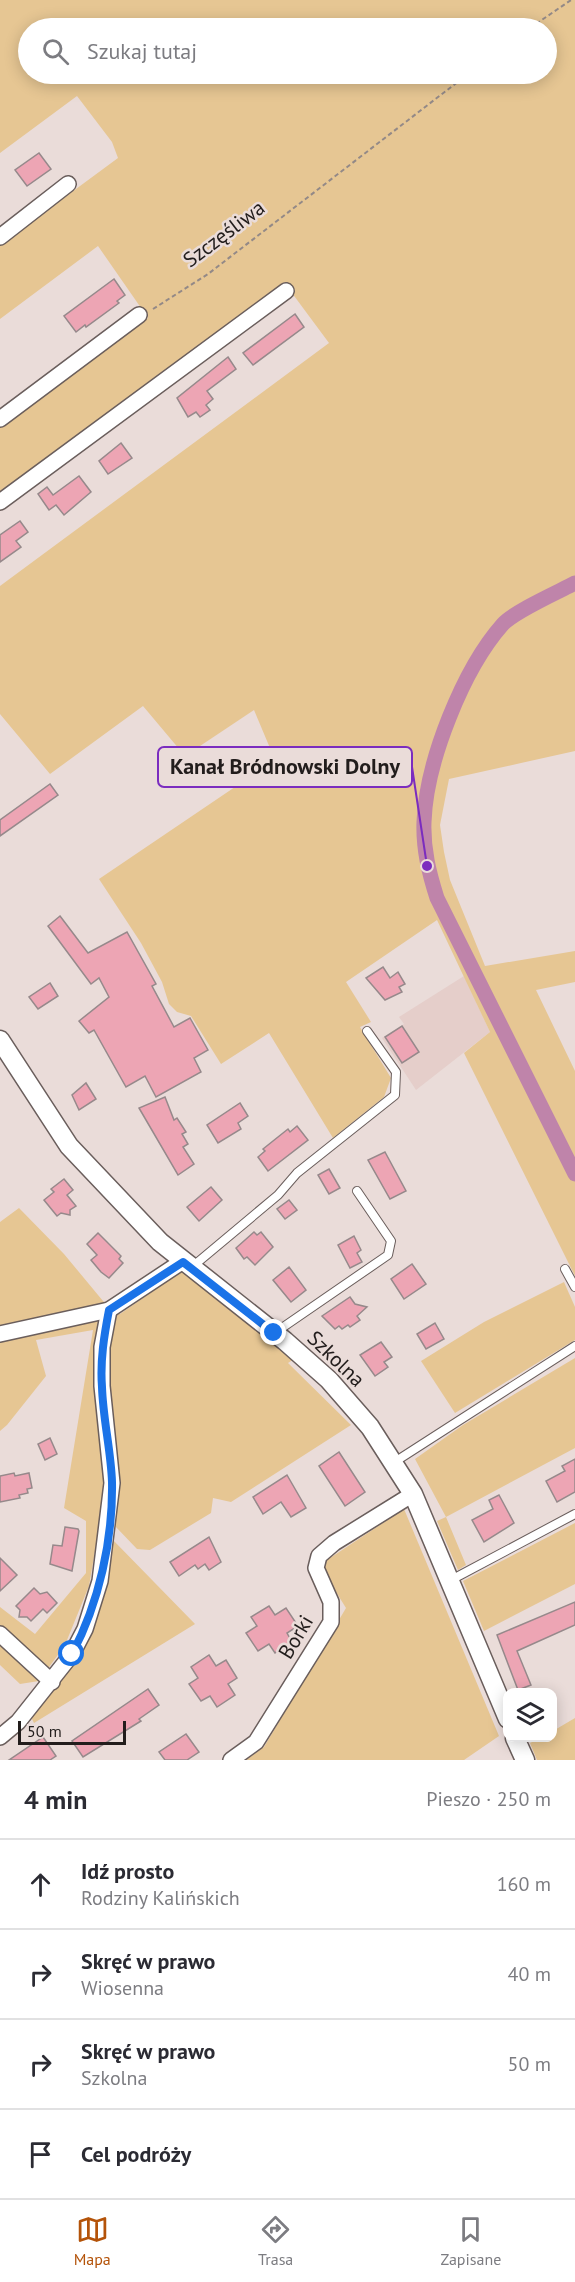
<!DOCTYPE html>
<html lang="pl">
<head>
<meta charset="utf-8">
<style>
  body { margin:0; font-family:"PT Sans",sans-serif; background:#f7f7f7; color:#2b2b33 }
  .controls { position:absolute; right:18px; bottom:18px; display:grid; overflow:hidden; border-radius:12px; box-shadow:0 3px 15px #0003 }
  .controls button { width:54px; height:54px; display:grid; place-items:center; padding:0; border:0; border-bottom:2px solid #e1e1e2; background:#fff; color:#2b2b33; font:30px sans-serif }
  .scale { position:absolute; left:18px; bottom:15px; width:108px; box-sizing:border-box; padding-left:6px; border:3px solid #221d1c; border-top:0; font-size:16px; line-height:21px; white-space:nowrap; color:#221d1c; -webkit-text-stroke:4px #eadcd9; paint-order:stroke }
  .stop { position:absolute; width:18px; height:18px; margin:-14px; border:4px solid #1a73e8; border-radius:50%; background:#fff }
  .stop.end { background:#1a73e8; border-color:#fff; box-shadow:0 2px 6px #0008 }
  .list { margin:0; padding:0; list-style:none }
  h2 { display:flex; justify-content:space-between; align-items:center; height:78px; margin:0; padding:0 24px; font-size:26px }
  h2 small { font-size:20px; font-weight:400; color:#7c7c81 }
  .list li { display:grid; grid-template-columns:39px 1fr auto; gap:18px; align-items:center; box-sizing:border-box; height:90px; padding:0 24px; border-top:2px solid #e1e1e2 }
  .list b { display:block; font-size:22px; white-space:nowrap }
  .list p { margin:0; font-size:20px; white-space:nowrap; color:#7c7c81 }
  .list em { font-size:20px; font-style:normal; color:#7c7c81 }
  .icon { flex:none; width:33px; height:33px; fill:none; stroke:currentColor; stroke-width:2; stroke-linecap:round; stroke-linejoin:round }
  .map { position:relative; flex:none; width:575px; height:1760px; overflow:hidden }
  .search { position:absolute; background:#fff; box-shadow:0 3px 15px #0003; left:18px; right:18px; top:18px; height:66px; display:flex; align-items:center; gap:15px; box-sizing:border-box; padding:0 21px; border-radius:33px; color:#7c7c81; font-size:22px }
  .sheet { height:438px; background:#fff }
  nav { display:flex; justify-content:space-around; align-items:center; box-sizing:border-box; height:84px; border-top:2px solid #e1e1e2; background:#fff; font-size:16px; color:#7c7c81 }
  nav a { display:grid; justify-items:center; gap:3px }
  nav .on { color:#b45309 }
  .map>svg:first-child { display:block }
</style>
</head>
<body>
<div class="map">
<svg width="575" height="1760" viewBox="0 0 575 1760">
  <rect width="100%" height="100%" fill="#eadcd9"/>
  <!-- built -->
  <path fill="#e5ceca" d="M464,976L490,1032L416,1090L382,1038L404,1024L399,1017Z"/>
  <!-- green -->
  <g fill="#e6c693" fill-rule="evenodd">
    <path d="M0,0H575V751L449,779L440,825L444,852L450,880L485,966L575,951V982L536,990L575,1071V1276L464,1053L490,1032L437,920L346,982L371,1022L360,1027L391,1078L384,1097L333,1138L269,1033L221,1064L191,1016L177,1012L169,1004L162,982L141,943L99,879L275,760L254,710L185,756L143,706L50,774L0,714V586L329,343L286,285L0,494V428L148,318L98,246L0,319V245L118,158L112,142L77,96L0,153ZM28,28H546V74H28Z"/>
    <path d="M19,1208L64,1254L103,1301L120,1314L179,1273L185,1272L294,1359L288,1363L351,1425L231,1502L213,1498L211,1513L150,1550L137,1549L115,1526L100,1522L89,1586L65,1645L39,1681L20,1684L0,1665V1607L35,1634L86,1573V1521L64,1508L93,1330L36,1340L46,1376L7,1425L0,1431V1222Z"/>
    <path d="M564,1282L575,1307V1340L455,1413L421,1361L484,1322Z"/>
    <path d="M575,1358V1448L446,1517L466,1565L458,1570L437,1521L446,1517L415,1459L463,1425Z"/>
    <path d="M404,1509L499,1736L464,1760H246L264,1747L346,1608L323,1571L324,1562Z"/>
    <path d="M575,1523V1584L484,1631L463,1581Z"/>
    <path d="M113,1540L195,1624L34,1723L31,1717L100,1603Z"/>
    <path d="M575,1718V1760H537L530,1743L541,1738H552L553,1731Z"/>
  </g>
  <g fill="none" stroke-linecap="round" stroke-linejoin="round">
    <!-- canal -->
    <path stroke="#bf84aa" stroke-width="15" d="M575,583C558,592 515,611 503,624C463,669 426,762 424,822C423,849 429,873 437,898L575,1174"/>
  </g>
  <!-- building -->
  <g fill="#eda5b4" stroke="#96898b" stroke-width="1.5">
    <path d="M39,153L51,169L27,186L15,170Z"/>
    <path d="M114,279L125,295L117,301L119,303L86,327L85,325L76,332L64,316Z"/>
    <path d="M295,314L304,327L253,365L243,353Z"/>
    <path d="M228,357L236,369L207,391L213,399L206,405L210,410L200,417L196,412L188,417L177,398Z"/>
    <path d="M121,443L132,458L108,474L99,461Z"/>
    <path d="M79,476L91,492L64,515L56,505L49,510L38,494L47,487L53,495Z"/>
    <path d="M20,521L28,532L16,541L21,547L0,562V535Z"/>
    <path d="M50,784L58,795L0,836V820Z"/>
    <path d="M60,916L88,953L127,932L156,984L152,986L174,1027L190,1018L208,1050L194,1058L201,1072L156,1097L145,1076L126,1087L94,1030L89,1033L79,1021L109,997L99,978L91,984L48,926Z"/>
    <path d="M383,967L390,978L398,972L405,984L399,987L402,992L385,1000L366,978Z"/>
    <path d="M50,983L58,996L38,1009L29,997Z"/>
    <path d="M402,1026L419,1052L402,1063L385,1037Z"/>
    <path d="M86,1083L96,1099L79,1110L72,1095Z"/>
    <path d="M165,1097L174,1120L177,1118L186,1132L182,1134L188,1144L183,1147L194,1164L178,1175L139,1108Z"/>
    <path d="M240,1103L248,1116L238,1123L241,1129L218,1143L207,1125Z"/>
    <path d="M297,1126L308,1140L268,1171L258,1157L265,1151L263,1149L288,1129L290,1132Z"/>
    <path d="M385,1152L406,1191L390,1199L368,1160Z"/>
    <path d="M329,1169L340,1188L329,1194L318,1175Z"/>
    <path d="M64,1179L73,1190L67,1195L76,1206L70,1210V1215L61,1213L57,1216L44,1200L54,1192L51,1189Z"/>
    <path d="M211,1187L222,1200L199,1221L187,1207Z"/>
    <path d="M289,1200L297,1210L285,1219L277,1209Z"/>
    <path d="M254,1232L257,1235L261,1232L273,1247L255,1265L247,1257L244,1259L236,1248Z"/>
    <path d="M98,1233L121,1256L119,1259L123,1263L109,1278L101,1272L91,1260L97,1255L87,1244Z"/>
    <path d="M354,1236L361,1250L357,1253L362,1262L350,1268L338,1245Z"/>
    <path d="M412,1264L426,1284L404,1299L391,1279Z"/>
    <path d="M289,1267L306,1290L291,1302L273,1280Z"/>
    <path d="M350,1297L355,1304L367,1307L357,1316L360,1320L350,1327L348,1325L342,1329L339,1326L335,1329L322,1316Z"/>
    <path d="M435,1323L444,1339L426,1349L417,1334Z"/>
    <path d="M381,1342L392,1357L384,1362L388,1367L375,1376L360,1355Z"/>
    <path d="M50,1438L57,1454L45,1460L38,1444Z"/>
    <path d="M339,1452L365,1492L345,1506L319,1466Z"/>
    <path d="M575,1459V1492L557,1502L546,1481L565,1471L562,1466Z"/>
    <path d="M14,1473L15,1476L29,1473L32,1488L27,1489L28,1493L19,1495L20,1498L0,1502V1476Z"/>
    <path d="M287,1475L306,1508L291,1517L281,1502L263,1514L253,1497Z"/>
    <path d="M499,1495L514,1523L484,1542L472,1520L493,1509L489,1500Z"/>
    <path d="M65,1527L78,1529L79,1531L72,1571L50,1564L53,1545L62,1546Z"/>
    <path d="M209,1537L221,1562L209,1570L205,1564L198,1569L195,1565L179,1576L170,1562Z"/>
    <path d="M0,1558L17,1575L0,1591Z"/>
    <path d="M34,1588L40,1594L47,1592L57,1603L47,1613L43,1609L31,1621L27,1617H19L20,1610L16,1606Z"/>
    <path d="M575,1602V1625L517,1651L531,1685L518,1690L497,1635Z"/>
    <path d="M269,1606L275,1615L286,1608L298,1626L287,1633L292,1642L275,1653L269,1644L258,1651L246,1633L257,1626L251,1617Z"/>
    <path d="M209,1655L216,1666L226,1660L237,1678L228,1684L235,1695L217,1707L210,1696L201,1701L189,1684L198,1678L191,1667Z"/>
    <path d="M148,1689L159,1705L139,1719L141,1721L83,1757L72,1741Z"/>
    <path d="M186,1734L199,1752L187,1760H165L159,1752Z"/>
    <path d="M43,1737L56,1756L50,1760H9Z"/>
  </g>
  <g fill="none" stroke-linecap="round" stroke-linejoin="round">
    <defs>
      <g id="service">
        <path d="M192,1267L278,1195L297,1173L395,1095L396,1072L367,1031"/>
        <path d="M565,1269L575,1287"/>
        <path d="M276,1332L388,1255L391,1241L357,1191"/>
        <path d="M393,1463L575,1346"/>
        <path d="M451,1580L575,1514"/>
      </g>
      <g id="minor">
        <path d="M0,237L68,184"/>
        <path d="M0,419L139,315"/>
        <path d="M0,502L286,291"/>
        <path d="M0,1334L109,1310L183,1261"/>
        <path d="M0,1634L52,1682"/>
        <path d="M0,1737L18,1722L72,1654L85,1629L100,1581L112,1483L102,1386V1347L109,1310"/>
        <path d="M231,1760L256,1742L331,1622V1602L316,1568L319,1556L334,1543L413,1494"/>
      </g>
      <g id="tertiary">
        <path d="M0,1040L69,1146L160,1242L285,1341L329,1380L370,1427L413,1494L508,1719"/>
        <path d="M515,1738L525,1760"/>
      </g>
    </defs>
    <!-- service casing -->
    <use href="#service" stroke="#6a5e5c" stroke-width="10"/>
    <!-- minor casing -->
    <use href="#minor" stroke="#6a5e5c" stroke-width="18"/>
    <!-- tertiary casing -->
    <use href="#tertiary" stroke="#6a5e5c" stroke-width="21"/>
    <!-- path -->
    <g stroke="#938987" stroke-width="2" stroke-dasharray="4.5 3" stroke-linecap="butt">
      <path d="M530,28L571,0"/>
      <path d="M153,309L208,274L468,74"/>
    </g>
    <!-- service -->
    <use href="#service" stroke="#fff" stroke-width="8"/>
    <!-- minor -->
    <use href="#minor" stroke="#fff" stroke-width="15"/>
    <!-- tertiary -->
    <use href="#tertiary" stroke="#fff" stroke-width="18"/>
  </g>
  <g fill="none" stroke-linecap="round" stroke-linejoin="round">
    <!-- route -->
    <path stroke="#1a73e8" stroke-width="8" d="M72,1654C99,1603 113,1540 112,1482C111,1451 103,1419 102,1387C100,1361 104,1336 109,1310L183,1262L274,1333"/>
  </g>
  <g text-anchor="middle" stroke-width="5" stroke-linejoin="round" paint-order="stroke">
    <!-- street labels -->
    <g font-size="21" fill="#221d1c" stroke="#eadcd9">
      <text transform="translate(224 234) rotate(-37)" y="7">Szczęśliwa</text>
      <text transform="translate(336 1359) rotate(44)" y="7">Szkolna</text>
      <text transform="translate(296 1637) rotate(-59)" y="7">Borki</text>
    </g>
  </g>
  <!-- callouts -->
  <path fill="none" stroke="#7b2cbf" stroke-width="2" d="M427 866L412 767"/>
  <circle fill="#7b2cbf" stroke="#eadcd9" stroke-width="2" cx="427" cy="866" r="6"/>
  <rect fill="#eadcd9" stroke="#7b2cbf" stroke-width="2" x="158" y="747" width="254" height="40" rx="6"/>
  <g font-size="22" text-anchor="middle" font-weight="bold" fill="#221d1c">
    <text x="285" y="774">Kanał Bródnowski Dolny</text>
  </g>
</svg>
<div class="controls">
<button><svg class="icon" aria-label="layers" viewBox="0 0 24 24"><path d="M12 4l9 5-9 5-9-5zM3 14l9 5 9-5"/></svg></button>
</div>
<div class="scale">50 m</div>
<div class="stop" style="left:72px;top:1654px"></div>
<div class="stop end" style="left:274px;top:1333px"></div>
<div class="search"><svg class="icon" aria-label="search" viewBox="0 0 24 24"><circle cx="10" cy="10" r="6"/><path d="M15 15l6 6"/></svg>Szukaj tutaj</div>
</div>
<section class="sheet">
<h2>4 min<small>Pieszo · 250 m</small></h2>
<ul class="list">
<li><svg class="icon" aria-label="ahead" viewBox="0 0 24 24"><path d="M12 20V5M6 11l6-6 6 6"/></svg><div><b>Idź prosto</b><p>Rodziny Kalińskich</p></div><em>160 m</em></li>
<li><svg class="icon" aria-label="right" viewBox="0 0 24 24"><path d="M7 20v-9h11M14 6l5 5-5 5"/></svg><div><b>Skręć w prawo</b><p>Wiosenna</p></div><em>40 m</em></li>
<li><svg class="icon" aria-label="right" viewBox="0 0 24 24"><path d="M7 20v-9h11M14 6l5 5-5 5"/></svg><div><b>Skręć w prawo</b><p>Szkolna</p></div><em>50 m</em></li>
<li><svg class="icon" aria-label="arrive" viewBox="0 0 24 24"><path d="M6 21V4h12l-3 4 3 4H6"/></svg><div><b>Cel podróży</b></div></li>
</ul>
</section>
<nav>
<a class="on"><svg class="icon" aria-label="map" viewBox="0 0 24 24"><path d="M3 6l6-2 6 2 6-2v14l-6 2-6-2-6 2zM9 4v14M15 6v14"/></svg>Mapa</a>
<a><svg class="icon" aria-label="directions" viewBox="0 0 24 24"><path d="M12 3l9 9-9 9-9-9zM9 14v-3h6M13 9l2 2-2 2"/></svg>Trasa</a>
<a><svg class="icon" aria-label="saved" viewBox="0 0 24 24"><path d="M7 4h10v16l-5-4-5 4z"/></svg>Zapisane</a>
</nav>
</body>
</html>
